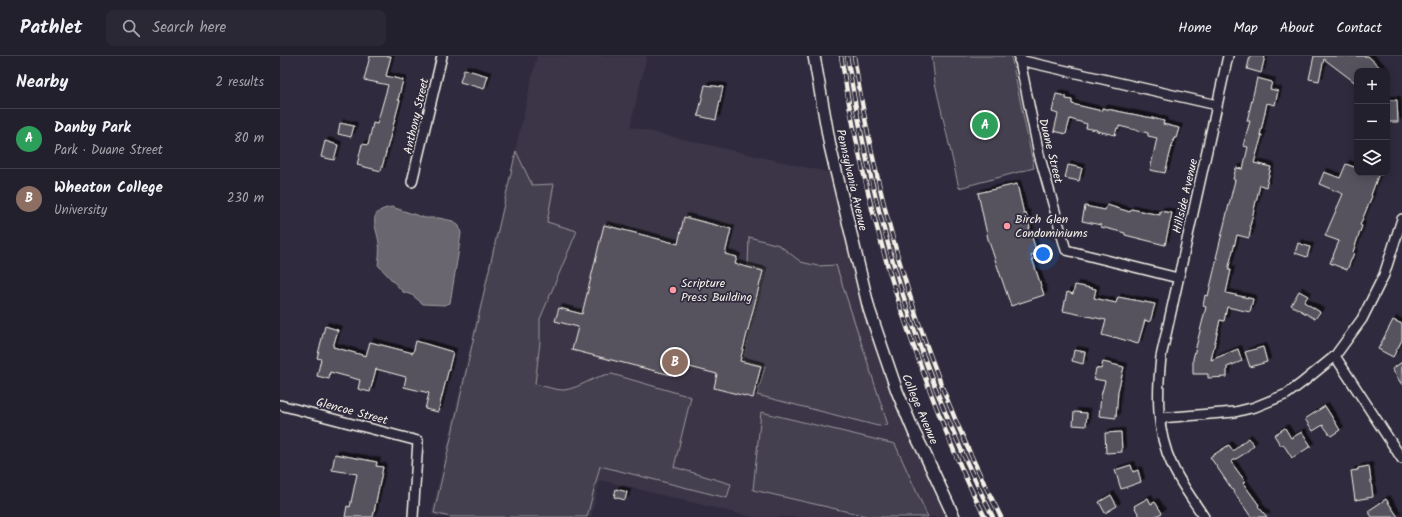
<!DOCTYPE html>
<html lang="en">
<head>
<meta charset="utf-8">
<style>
  body { margin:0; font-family:Kalam,sans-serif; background:#2b2836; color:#f1f3f6 }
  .controls { position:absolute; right:12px; top:12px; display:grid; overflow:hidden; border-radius:8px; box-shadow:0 2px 10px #0003 }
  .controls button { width:36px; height:36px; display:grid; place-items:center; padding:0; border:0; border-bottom:1px solid #403e4a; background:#23202e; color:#f1f3f6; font:20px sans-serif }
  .you { position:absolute; left:763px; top:198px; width:14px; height:14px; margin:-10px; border:3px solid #fff; border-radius:50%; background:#1a73e8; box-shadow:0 0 0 6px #1a73e833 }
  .badge { display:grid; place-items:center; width:26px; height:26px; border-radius:50%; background:#8bbbb9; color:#fff; font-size:13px; font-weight:700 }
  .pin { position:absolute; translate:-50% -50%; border:2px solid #fff; box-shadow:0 1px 4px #0006 }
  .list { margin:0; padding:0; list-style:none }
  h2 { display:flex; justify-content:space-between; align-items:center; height:52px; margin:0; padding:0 16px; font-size:17px }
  h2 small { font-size:13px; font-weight:400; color:#a3a3aa }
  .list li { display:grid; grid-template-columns:26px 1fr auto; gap:12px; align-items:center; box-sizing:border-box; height:60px; padding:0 16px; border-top:1px solid #403e4a }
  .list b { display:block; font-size:15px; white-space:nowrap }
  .list p { margin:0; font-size:13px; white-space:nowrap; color:#a3a3aa }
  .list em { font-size:13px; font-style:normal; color:#a3a3aa }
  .icon { flex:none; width:22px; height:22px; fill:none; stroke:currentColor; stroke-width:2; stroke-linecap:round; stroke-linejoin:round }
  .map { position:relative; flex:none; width:1122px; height:461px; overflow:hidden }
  header { display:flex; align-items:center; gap:24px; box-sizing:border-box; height:56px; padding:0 20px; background:#23202e; border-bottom:1px solid #403e4a }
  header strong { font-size:19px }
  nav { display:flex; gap:22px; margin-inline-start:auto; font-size:14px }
  .search { width:280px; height:36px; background:#2b2836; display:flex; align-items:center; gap:10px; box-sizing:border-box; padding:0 14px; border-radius:8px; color:#a3a3aa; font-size:15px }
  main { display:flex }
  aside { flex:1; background:#23202e }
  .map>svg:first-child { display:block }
</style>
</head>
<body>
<header>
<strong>Pathlet</strong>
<div class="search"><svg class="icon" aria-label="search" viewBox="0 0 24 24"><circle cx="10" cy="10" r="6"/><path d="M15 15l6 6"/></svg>Search here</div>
<nav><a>Home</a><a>Map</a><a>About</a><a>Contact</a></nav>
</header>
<main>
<aside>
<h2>Nearby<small>2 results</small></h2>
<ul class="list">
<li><span class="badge" style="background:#2e9e5b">A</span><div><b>Danby Park</b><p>Park · Duane Street</p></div><em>80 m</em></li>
<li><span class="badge" style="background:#8d6e63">B</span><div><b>Wheaton College</b><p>University</p></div><em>230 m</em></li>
</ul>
</aside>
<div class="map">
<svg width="1122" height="461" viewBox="0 0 1122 461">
  <defs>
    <filter id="shadow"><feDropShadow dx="3.5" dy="-3.5" stdDeviation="0" flood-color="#0009"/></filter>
  </defs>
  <rect width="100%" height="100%" fill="#2f2a3d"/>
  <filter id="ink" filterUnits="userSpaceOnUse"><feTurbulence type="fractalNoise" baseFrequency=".025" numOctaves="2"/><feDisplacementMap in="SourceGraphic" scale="8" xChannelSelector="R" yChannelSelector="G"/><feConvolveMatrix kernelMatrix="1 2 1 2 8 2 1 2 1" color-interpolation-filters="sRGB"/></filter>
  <g filter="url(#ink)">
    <!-- built -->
    <path fill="#3b3647" d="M257,0H367L350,71L551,117L578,232L630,381L667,461H472L320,424L311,461H158L151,459Z"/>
    <!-- green -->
    <g fill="#454050" stroke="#9c989c">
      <path d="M652,0H731L754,112L679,132L655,27Z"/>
      <path d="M236,95L252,129L274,128L267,166L297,175L260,263V286L255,328C264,330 275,334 284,334C301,332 314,319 332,318L411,341L394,411L451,428L447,442L320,410L307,461H170L154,457Z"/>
      <path d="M469,181L499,189L521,206L538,210L556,209L608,369L598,370L477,339L485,310L463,304L485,214L468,209Z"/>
      <path d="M481,356L615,388L648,461H591L473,434Z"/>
    </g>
    <!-- water -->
    <path fill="#6a6670" stroke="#a19ea0" d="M112,151L145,162H159L173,165L179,170L181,177L178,199L170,247L164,249L143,248L132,239L123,236L98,209C99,202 100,194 99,187C96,169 86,155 112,151Z"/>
    <!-- building -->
    <g fill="#56525f" stroke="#f4f1e8" filter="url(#shadow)">
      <path d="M90,0H111L106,20L123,24L118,44H120L101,115L77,109L82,88L88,89L93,67L97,68L108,29L84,24Z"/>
      <path d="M970,0H985L981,17L967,13Z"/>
      <path d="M1034,0H1088L1104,15H1077V28L1044,3L1039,25L1029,23Z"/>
      <path d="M184,13L208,20L204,33L180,26Z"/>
      <path d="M977,22L992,26L990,33L998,35L995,49L987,47L980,79H982L974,107L991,111L986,131L980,129L970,170L971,171L969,182L957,179L948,214H951L946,237L973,243L970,256L947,251L944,265L940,264L931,304L958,293L962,305L947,311V321L928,322V318H913V303L926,251L923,250L925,239L928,240L937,202H936L955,124L953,123L956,112L963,113L968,91L963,90L970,65H967Z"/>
      <path d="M425,29L443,31L436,64L418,60Z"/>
      <path d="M776,38L786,40V43L792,44V48L822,55V52L872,62L884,65L883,68L899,72L896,82H894L885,117L870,114L877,82L868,80V77L839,70V72H837L835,79L817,75V74L806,72L807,68L790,63L786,78L774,75L778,58L772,56Z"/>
      <path d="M1107,44H1117L1118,66H1107Z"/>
      <path d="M60,67L74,70L71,81L58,78Z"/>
      <path d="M45,85L58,89L54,104L41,101Z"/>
      <path d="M1066,108L1077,112V117H1099L1091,139L1092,140L1080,169L1082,170L1073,196L1074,197L1067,214L1050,207L1059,185L1045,180L1063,138L1039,128L1044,116L1060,122Z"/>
      <path d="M788,109L802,112L799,125L785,122Z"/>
      <path d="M737,128L744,158L746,157L750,172H749L757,197L751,199L764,239L731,250L708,183L698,137Z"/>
      <path d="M827,149L850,156L851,153L880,159V155L892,157L885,189L845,179V177L821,171V169L802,165L805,150L825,154Z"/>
      <path d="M404,161L451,173L445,198L457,201L455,208L483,215L460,305L481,310L473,342L434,332L437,318L394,307L391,319L292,294L298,271L275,265L279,252L302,258L324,169L398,188Z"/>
      <path d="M1018,187L1030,191L1027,201L1015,197Z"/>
      <path d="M795,229L816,233L814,242L836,247L838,241L875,248L870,266L865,264L858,288L834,281L833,282L822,279L826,264L783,255L787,236L793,238Z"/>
      <path d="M1019,235L1028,240L1024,246L1040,256L1035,263L1011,249Z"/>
      <path d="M1113,264L1122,268V284L1113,301L1098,293Z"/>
      <path d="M45,270L58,274L53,291L86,300L90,286L133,297L136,285L173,296L158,356L145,353L149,337L124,331L126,321L96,313L90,336L78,333L80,324L50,316L49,323L37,320L41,303L37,302Z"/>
      <path d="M983,291L987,306L970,311L965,296Z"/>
      <path d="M794,294L805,296L803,308L792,305Z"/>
      <path d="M823,306L844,311L838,335L836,362L819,360L821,340L825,325L814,323L816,312L821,313Z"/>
      <path d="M1122,306V329L1112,313Z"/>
      <path d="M1045,350L1060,374L1051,380L1043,369L1033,375L1025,363Z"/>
      <path d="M794,356L807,357L806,370L793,369Z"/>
      <path d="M1005,372L1011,382L1022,376L1031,390L1012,402L1003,388L1001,390L994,379Z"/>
      <path d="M841,376L842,396L826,397L825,377Z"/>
      <path d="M968,382L974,389L964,398L951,406L965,425L963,427L979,449L978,450L987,461H971L930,401L949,389L953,395Z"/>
      <path d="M55,398L97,406L96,410L103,411L93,461H65L67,450L70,451L77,418L52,414Z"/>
      <path d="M851,409L853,416L858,414L861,426L841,433L835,414Z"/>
      <path d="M1089,410L1093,441L1075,444L1071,415L1078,414V412Z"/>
      <path d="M336,433L347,436L345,444L334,441Z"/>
      <path d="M831,439L837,450L825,457L819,446Z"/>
      <path d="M868,442L871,448L875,446L882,457L874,461H860L854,450Z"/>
      <path d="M1106,443L1118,461H1092L1088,455Z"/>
    </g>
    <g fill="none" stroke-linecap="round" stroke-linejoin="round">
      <defs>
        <g id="minor">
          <path d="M739,0L759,98L786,194L898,222"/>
          <path d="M739,4L937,49"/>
          <path d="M132,126L162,0"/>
          <path d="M1055,300L1122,403"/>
          <path d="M0,349L138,385L133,461"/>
          <path d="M880,362L955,356L975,351L1007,338L1023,326L1055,300L1082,263L1104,219L1122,163"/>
          <path d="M924,461C913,444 900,427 892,409C876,375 877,337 881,301L948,0"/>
        </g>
        <path id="tertiary" d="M534,0L550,90L589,253L617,335L634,376L644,396L674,461"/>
      </defs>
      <!-- minor casing -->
      <use href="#minor" stroke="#f4f1e8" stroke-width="12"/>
      <!-- tertiary casing -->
      <use href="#tertiary" stroke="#f4f1e8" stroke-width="14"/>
      <!-- minor -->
      <use href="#minor" stroke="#2f2a3d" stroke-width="9"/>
      <!-- tertiary -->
      <use href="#tertiary" stroke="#2f2a3d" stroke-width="11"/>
      <defs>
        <g id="rail">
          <path d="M561,0C578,110 604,212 643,316C661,365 680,414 705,461"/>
          <path d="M567,0C593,161 639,315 713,461"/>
          <path d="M574,0C599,160 646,316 721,461"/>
        </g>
      </defs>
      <!-- rail casing -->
      <use href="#rail" stroke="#f4f1e8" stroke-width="4.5"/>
      <!-- rail -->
      <use href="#rail" stroke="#2f2a3d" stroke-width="3" stroke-dasharray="9" stroke-linecap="butt"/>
    </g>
  </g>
  <!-- markers -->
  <g fill="#ff9aa2" stroke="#2f2a3d" stroke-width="1.5">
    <circle cx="727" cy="170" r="4"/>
    <circle cx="393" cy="234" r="4"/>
  </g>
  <g text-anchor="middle" stroke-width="3.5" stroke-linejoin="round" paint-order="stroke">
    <!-- street labels -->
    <g font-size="12" fill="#f4f1e8" stroke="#2f2a3d">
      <text transform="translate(136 60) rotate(-77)" y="4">Anthony Street</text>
      <text transform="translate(771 95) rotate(76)" y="4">Duane Street</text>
      <text transform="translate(572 124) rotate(77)" y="4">Pennsylvania Avenue</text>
      <text transform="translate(905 140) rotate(-77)" y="4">Hillside Avenue</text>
      <text transform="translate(640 353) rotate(67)" y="4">College Avenue</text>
      <text transform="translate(72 355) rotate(15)" y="4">Glencoe Street</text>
    </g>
    <!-- poi labels -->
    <g font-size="12" fill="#f4f1e8" stroke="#2f2a3d" text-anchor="start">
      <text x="735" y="167">Birch Glen<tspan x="735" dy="14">Condominiums</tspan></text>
      <text x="401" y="231">Scripture<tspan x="401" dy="14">Press Building</tspan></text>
    </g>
  </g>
</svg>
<div class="controls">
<button>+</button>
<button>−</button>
<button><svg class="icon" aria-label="layers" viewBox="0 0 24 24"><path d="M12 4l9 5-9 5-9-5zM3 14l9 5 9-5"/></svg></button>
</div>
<div class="you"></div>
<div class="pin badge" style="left:705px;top:69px;background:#2e9e5b">A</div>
<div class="pin badge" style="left:395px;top:306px;background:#8d6e63">B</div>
</div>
</main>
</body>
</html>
